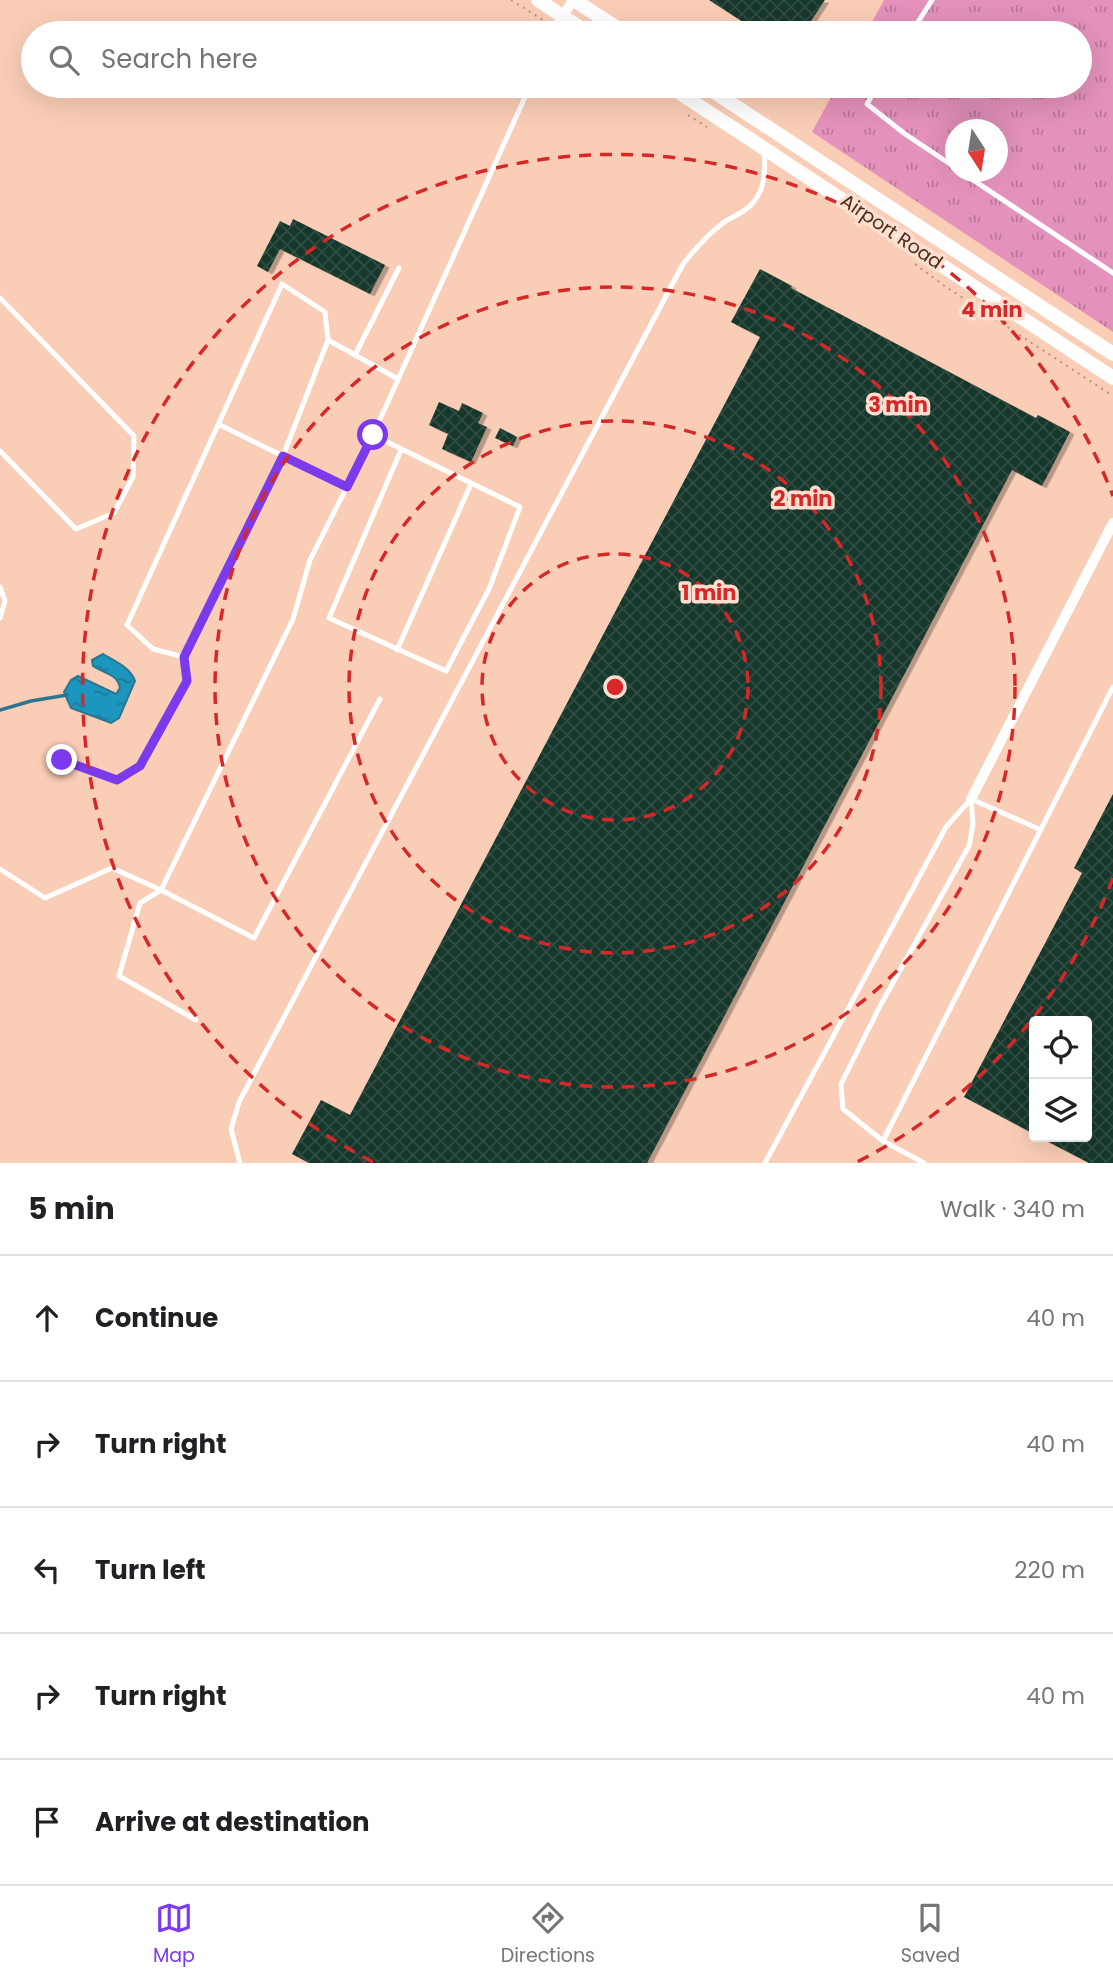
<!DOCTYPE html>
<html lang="en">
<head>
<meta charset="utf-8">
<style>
  body { margin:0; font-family:Poppins,sans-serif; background:#f6f6f6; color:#202124 }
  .controls { position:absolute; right:21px; bottom:21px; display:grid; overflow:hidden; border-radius:7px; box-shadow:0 7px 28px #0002 }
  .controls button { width:63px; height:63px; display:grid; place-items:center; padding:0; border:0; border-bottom:2px solid #e0e0e0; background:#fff; color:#202124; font:35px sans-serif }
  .compass { position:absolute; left:945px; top:119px; width:63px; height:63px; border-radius:50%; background:#fff; box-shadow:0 7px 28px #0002; rotate:168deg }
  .stop { position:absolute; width:21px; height:21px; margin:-16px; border:5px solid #7c3aed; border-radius:50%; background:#fff }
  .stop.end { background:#7c3aed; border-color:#fff; box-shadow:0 2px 7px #0008 }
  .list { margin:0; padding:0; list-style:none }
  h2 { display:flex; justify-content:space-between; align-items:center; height:91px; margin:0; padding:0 28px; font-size:30px }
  h2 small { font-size:23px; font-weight:400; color:#757577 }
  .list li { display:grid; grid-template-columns:46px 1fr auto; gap:21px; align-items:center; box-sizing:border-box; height:126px; padding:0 28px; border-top:2px solid #e0e0e0 }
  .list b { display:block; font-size:26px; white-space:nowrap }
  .list em { font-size:23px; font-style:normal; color:#757577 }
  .icon { flex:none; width:38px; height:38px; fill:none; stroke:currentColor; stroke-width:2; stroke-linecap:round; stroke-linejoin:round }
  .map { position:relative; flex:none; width:1113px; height:1163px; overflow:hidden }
  .search { position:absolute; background:#fff; box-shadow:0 7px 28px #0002; left:21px; right:21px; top:21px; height:77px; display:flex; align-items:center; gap:18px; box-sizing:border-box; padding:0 24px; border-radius:38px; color:#757577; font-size:26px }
  .sheet { height:721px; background:#fff }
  nav { display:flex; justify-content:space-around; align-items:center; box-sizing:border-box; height:98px; border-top:2px solid #e0e0e0; background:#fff; font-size:19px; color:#757577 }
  nav a { display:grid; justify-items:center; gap:4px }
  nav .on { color:#7c3aed }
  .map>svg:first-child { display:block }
</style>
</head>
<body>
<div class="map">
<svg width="1113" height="1163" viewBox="0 0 1113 1163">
  <defs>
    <pattern id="grass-tufts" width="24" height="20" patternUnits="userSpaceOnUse" patternTransform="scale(1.75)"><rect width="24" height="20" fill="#e491bb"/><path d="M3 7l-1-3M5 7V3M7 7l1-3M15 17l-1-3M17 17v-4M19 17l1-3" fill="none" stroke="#bb7797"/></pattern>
    <pattern id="water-ripples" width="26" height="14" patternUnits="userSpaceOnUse" patternTransform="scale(1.75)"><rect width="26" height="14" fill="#1c95bf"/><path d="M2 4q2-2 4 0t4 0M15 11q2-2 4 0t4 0" fill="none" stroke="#1b7a9b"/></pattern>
    <pattern id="building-cross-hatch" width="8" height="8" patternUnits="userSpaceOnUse" patternTransform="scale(1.75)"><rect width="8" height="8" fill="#15382c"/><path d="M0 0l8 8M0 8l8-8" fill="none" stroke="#304c42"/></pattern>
    <filter id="shadow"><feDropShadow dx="4.5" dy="2.5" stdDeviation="0" flood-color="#0004"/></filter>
  </defs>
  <rect width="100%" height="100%" fill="#facdb6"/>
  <!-- grass -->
  <path fill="url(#grass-tufts)" fill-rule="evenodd" d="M884,0H1113V332L812,132L837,86H1080V33H866ZM956,130H998V172H956Z"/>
  <!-- water -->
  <path fill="url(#water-ripples)" stroke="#2a768f" stroke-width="2" d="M103,654C114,661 130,667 135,681L119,718L111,723L71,708L64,692L71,680L78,676L116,694L120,688C117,673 104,674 93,666L92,660Z"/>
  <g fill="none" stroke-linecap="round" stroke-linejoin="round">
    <!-- stream -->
    <path stroke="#2a768f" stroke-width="3.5" d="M0,710L31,701L67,695"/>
  </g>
  <!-- building -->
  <g fill="url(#building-cross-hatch)" filter="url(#shadow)">
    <path d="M709,0H825L803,33H760Z"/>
    <path d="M293,219L385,265L370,294L280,249L268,272L257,266L280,221L290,226Z"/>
    <path d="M760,269L792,286L791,288L1036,418L1038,415L1070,432L1042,486L1012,470L647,1163H309L292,1154L321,1100L350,1115L760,337L731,322Z"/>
    <path d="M439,402L459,411L462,403L483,413L478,423L487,427L471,462L442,449L448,434L429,425Z"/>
    <path d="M500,428L517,437L513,446L495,438Z"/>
    <path d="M1113,794V1163H1089L1039,1137H1087V1021H1034V1134L964,1097L1082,873L1074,868Z"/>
  </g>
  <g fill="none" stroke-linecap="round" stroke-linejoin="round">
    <!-- path -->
    <g stroke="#b9927e" stroke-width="2" stroke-dasharray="2 5" stroke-linecap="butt">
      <path d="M511,0L546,22"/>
      <path d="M648,86L658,93"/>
      <path d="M688,115L707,127"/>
      <path d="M915,264L943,285L1113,396"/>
    </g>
    <!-- service -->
    <g stroke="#fff" stroke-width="5">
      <path d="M911,33L932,0"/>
      <path d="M878,86L867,104L905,134L956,168"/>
      <path d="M961,172L1113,273"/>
      <path d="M0,298L134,436L133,477L114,513L76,529L0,451"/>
      <path d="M328,340L398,379"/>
      <path d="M355,355L399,268"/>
      <path d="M218,424L283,456L328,340L325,312L282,284L127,625L153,649L184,657L283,456L347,487"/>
      <path d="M373,435L520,507L489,589L446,671L329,618L401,450"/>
      <path d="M0,587L5,601L0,618"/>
      <path d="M397,650L471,484"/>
      <path d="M62,760L117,780L140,767L187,681L184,657"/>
      <path d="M971,799L1039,829"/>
      <path d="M0,869L45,898L112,868L161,890L254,938L380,699"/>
      <path d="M196,1020L119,976L140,903L161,890L293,619L310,560L373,435L530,86"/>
      <path d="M883,1141L1113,687"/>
      <path d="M240,1163L231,1129L239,1102L683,264C695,249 707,235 723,223C731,217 744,213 751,205C765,191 766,171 764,153"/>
      <path d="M765,1163L946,827L971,799"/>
      <path d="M924,1163L883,1141L843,1109L841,1084L879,1008L969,846L973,824L971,799"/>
    </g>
    <!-- minor -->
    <g stroke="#fff" stroke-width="10">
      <path d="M556,27L573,0"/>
      <path d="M971,799L1113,523"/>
    </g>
    <!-- secondary -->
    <g stroke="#fff" stroke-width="14">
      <path d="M538,0L588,33"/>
      <path d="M574,0L625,33"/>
      <path d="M669,86L1113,378"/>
      <path d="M705,86L1113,354"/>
    </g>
  </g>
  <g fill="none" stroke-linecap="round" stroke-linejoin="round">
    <!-- route -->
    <path stroke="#7c3aed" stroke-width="9" d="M62,760L117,780L140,766L187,681L184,657L283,456L347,487L373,435"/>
  </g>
  <!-- distance rings -->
  <g fill="none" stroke="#d62828" stroke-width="3.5" stroke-dasharray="12 9">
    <circle cx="615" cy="687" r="133"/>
    <circle cx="615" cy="687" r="266"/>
    <circle cx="615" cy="687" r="400"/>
    <path d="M1113 878A533 533 0 0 1 857 1162M373 1162A533 533 0 1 1 1113 496"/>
  </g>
  <g text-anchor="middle" stroke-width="7" stroke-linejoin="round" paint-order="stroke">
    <!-- street labels -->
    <g font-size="19" fill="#4a2d1e" stroke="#fddecf">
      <text transform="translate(892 231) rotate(34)" y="7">Airport Road</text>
    </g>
  </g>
  <circle cx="615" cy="687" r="10" fill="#d62828" stroke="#fddecf" stroke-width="3.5"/>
  <g font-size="21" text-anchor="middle" font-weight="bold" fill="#d62828" stroke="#fddecf" stroke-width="7" stroke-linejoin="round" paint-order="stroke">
    <text x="992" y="317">4 min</text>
    <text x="898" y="412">3 min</text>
    <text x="803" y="506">2 min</text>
    <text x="709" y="600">1 min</text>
  </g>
</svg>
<div class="controls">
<button><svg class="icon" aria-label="locate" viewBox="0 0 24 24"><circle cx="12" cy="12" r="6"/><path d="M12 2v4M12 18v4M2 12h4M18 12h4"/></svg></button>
<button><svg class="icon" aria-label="layers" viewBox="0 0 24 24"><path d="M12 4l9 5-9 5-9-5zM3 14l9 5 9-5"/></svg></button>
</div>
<svg class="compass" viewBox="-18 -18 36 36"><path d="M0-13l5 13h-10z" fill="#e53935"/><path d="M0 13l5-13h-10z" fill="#757577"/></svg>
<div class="stop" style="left:373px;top:435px"></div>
<div class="stop end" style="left:62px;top:760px"></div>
<div class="search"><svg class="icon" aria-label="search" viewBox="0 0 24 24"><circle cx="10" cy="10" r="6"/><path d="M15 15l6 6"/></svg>Search here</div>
</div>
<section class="sheet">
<h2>5 min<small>Walk · 340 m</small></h2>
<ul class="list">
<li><svg class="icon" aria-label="ahead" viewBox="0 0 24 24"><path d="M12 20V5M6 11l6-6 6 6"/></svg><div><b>Continue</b></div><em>40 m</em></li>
<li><svg class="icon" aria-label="right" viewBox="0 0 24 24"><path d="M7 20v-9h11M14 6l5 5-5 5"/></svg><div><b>Turn right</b></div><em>40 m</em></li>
<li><svg class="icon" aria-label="left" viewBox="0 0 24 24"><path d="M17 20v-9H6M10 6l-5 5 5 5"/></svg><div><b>Turn left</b></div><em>220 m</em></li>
<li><svg class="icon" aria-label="right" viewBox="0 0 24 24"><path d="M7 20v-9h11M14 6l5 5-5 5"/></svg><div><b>Turn right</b></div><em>40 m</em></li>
<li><svg class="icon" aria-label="arrive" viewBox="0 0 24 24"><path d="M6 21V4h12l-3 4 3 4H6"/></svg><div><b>Arrive at destination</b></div></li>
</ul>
</section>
<nav>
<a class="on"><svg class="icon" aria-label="map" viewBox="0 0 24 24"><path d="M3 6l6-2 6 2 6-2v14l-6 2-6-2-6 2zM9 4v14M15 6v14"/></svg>Map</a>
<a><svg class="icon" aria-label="directions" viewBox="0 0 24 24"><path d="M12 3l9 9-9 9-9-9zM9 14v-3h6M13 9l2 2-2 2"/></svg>Directions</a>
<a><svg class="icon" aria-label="saved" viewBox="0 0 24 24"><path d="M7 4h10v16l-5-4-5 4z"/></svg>Saved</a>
</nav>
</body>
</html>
